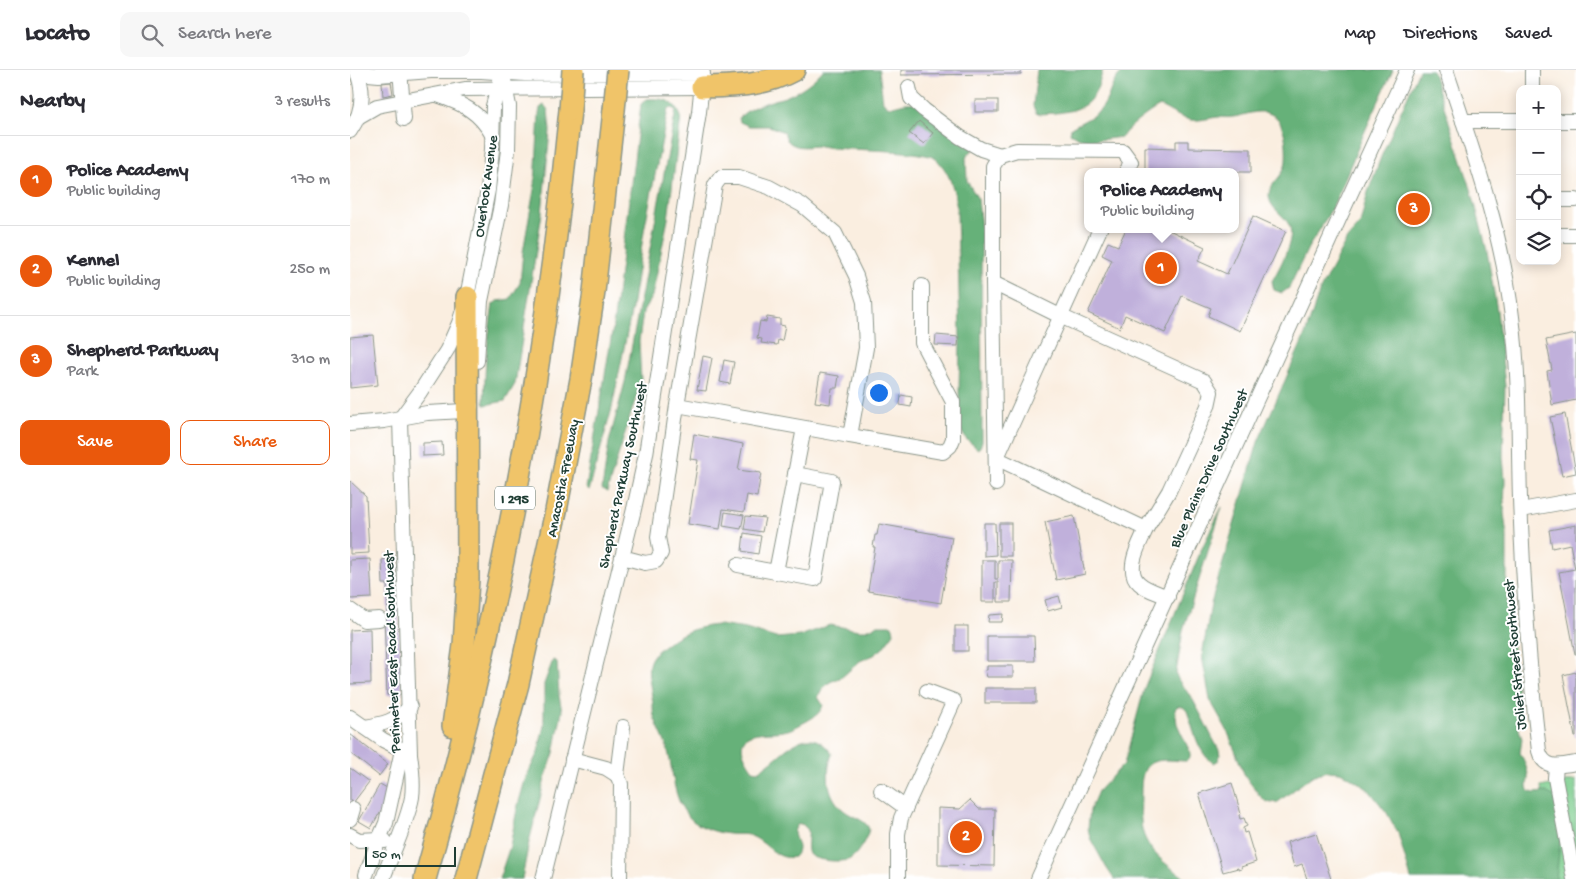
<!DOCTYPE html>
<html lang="en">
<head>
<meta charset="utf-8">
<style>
  body { margin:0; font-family:"Gochi Hand",sans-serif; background:#f7f7f7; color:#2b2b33 }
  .controls { position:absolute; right:15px; top:15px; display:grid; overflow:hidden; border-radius:10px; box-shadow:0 2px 12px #0003 }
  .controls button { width:45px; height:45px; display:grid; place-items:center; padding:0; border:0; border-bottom:1px solid #e1e1e2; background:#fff; color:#2b2b33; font:25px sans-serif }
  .scale { position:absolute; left:15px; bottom:12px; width:91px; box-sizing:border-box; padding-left:5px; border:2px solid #1f3d34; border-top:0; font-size:14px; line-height:18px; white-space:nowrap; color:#1f3d34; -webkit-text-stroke:4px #fff; paint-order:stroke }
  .you { position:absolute; left:528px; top:322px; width:18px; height:18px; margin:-12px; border:4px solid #fff; border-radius:50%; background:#1a73e8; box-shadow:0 0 0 8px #1a73e833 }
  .badge { display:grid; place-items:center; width:32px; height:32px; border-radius:50%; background:#ea580c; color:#fff; font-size:16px; font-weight:700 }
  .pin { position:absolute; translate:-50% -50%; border:2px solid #fff; box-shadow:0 1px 5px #0006 }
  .popup { position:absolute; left:734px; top:98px; width:155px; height:65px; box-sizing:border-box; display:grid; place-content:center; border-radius:10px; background:#fff; filter:drop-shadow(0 1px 4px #0005); font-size:16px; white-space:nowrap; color:#7c7c81 }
  .popup b { font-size:19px; color:#2b2b33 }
  .popup::after { content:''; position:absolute; left:50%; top:100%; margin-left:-10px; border:10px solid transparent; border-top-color:#fff }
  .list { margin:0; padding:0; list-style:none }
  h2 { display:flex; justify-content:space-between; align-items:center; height:65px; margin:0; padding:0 20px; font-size:21px }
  h2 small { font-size:16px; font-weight:400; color:#7c7c81 }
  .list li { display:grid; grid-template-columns:32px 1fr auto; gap:15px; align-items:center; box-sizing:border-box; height:90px; padding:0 20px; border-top:1px solid #e1e1e2 }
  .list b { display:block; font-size:19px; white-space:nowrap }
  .list p { margin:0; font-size:16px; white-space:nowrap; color:#7c7c81 }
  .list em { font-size:16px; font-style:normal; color:#7c7c81 }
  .actions { display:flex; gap:10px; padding:15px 20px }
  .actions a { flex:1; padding:11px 0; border:1px solid #ea580c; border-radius:10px; text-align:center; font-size:18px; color:#ea580c }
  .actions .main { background:#ea580c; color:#fff }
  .icon { flex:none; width:28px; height:28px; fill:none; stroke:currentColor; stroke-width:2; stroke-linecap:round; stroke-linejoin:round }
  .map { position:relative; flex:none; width:1226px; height:809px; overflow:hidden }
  header { display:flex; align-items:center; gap:30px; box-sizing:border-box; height:70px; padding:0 25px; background:#fff; border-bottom:1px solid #e1e1e2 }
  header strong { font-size:24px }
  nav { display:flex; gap:28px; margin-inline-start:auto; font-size:18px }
  .search { width:350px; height:45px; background:#f7f7f7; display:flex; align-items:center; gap:12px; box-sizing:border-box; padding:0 18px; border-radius:10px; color:#7c7c81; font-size:19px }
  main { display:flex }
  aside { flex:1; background:#fff }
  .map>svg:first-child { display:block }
</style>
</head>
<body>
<header>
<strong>Locato</strong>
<div class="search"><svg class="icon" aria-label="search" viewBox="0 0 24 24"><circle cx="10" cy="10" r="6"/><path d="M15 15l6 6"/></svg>Search here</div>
<nav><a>Map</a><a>Directions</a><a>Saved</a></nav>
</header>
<main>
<aside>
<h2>Nearby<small>3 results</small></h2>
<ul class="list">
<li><span class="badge">1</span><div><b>Police Academy</b><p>Public building</p></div><em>170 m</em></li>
<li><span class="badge">2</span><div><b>Kennel</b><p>Public building</p></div><em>250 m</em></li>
<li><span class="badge">3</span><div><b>Shepherd Parkway</b><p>Park</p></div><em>310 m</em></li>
</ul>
<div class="actions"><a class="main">Save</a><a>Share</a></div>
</aside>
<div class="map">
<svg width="1226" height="809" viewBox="0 0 1226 809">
  <rect width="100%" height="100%" fill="#fff"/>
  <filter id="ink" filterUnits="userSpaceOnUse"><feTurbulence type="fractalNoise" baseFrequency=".02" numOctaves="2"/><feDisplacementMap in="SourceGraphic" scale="10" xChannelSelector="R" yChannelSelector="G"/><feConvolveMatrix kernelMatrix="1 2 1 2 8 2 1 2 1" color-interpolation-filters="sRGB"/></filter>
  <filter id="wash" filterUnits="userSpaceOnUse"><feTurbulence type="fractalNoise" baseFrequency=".0096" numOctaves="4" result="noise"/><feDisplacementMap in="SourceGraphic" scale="20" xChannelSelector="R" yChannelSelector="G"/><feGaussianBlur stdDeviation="1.12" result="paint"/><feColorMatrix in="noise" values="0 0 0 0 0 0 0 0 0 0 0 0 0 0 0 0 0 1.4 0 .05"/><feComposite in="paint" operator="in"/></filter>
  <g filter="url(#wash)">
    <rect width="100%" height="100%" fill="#faeee0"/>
    <!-- green -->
    <path fill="#7dce8e" stroke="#4e8661" d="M1226,710V809H1205L1191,717Z"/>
    <!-- forest -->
    <g fill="#66b179" stroke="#427756">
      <path d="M473,0H529L533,32L539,37L555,33L580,32L583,35L585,40L623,80L618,84L616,88L617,111L628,129L631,159L632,371L630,377L628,379L616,369L610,359L609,323L610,268L607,141C605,122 601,103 586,89C576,80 502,80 484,78C479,78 474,76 469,76C458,76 446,80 437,70L434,62L419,56H399L390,52L389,48C401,35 419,32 435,27C450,21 463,12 473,0Z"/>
      <path d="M687,0H753C750,9 748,21 741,29C730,43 706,43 689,44L686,43L683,36Z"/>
      <path d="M775,0H1043L1015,61L985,132L972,156L958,178L939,218L932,223L924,220L922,211C929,199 946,168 939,155C934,144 918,138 919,124C920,113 935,106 936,91C937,74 936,44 913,42C902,41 893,46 883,47C878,48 873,47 868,47C859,48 850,51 841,50C830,48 820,41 810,36C800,41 777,58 772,67C754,69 736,74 720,63L721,58C729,53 741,48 748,42C762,29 758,12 775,0Z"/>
      <path d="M1069,0H1082L1122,122L1137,181L1147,241L1155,316L1153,387L1155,410L1154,443L1157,467V540L1161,559L1167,619V652L1172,669L1170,683C1173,687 1179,703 1178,708C1178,713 1176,715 1178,720L1183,723L1196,722L1205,727L1211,764L1206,809H1061L1048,763L1037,743L1019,720L1000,707L990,702L976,701L962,706L928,732L921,733L915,731L910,726L895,706L877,660L860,630L852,586L861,534L908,372L955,265L970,220L997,169L1010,154L1018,122L1031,87Z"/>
      <path d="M297,29C314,28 325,30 331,47L318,149L302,226L293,242L289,271L291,311L257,422L252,419L259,372L275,312L326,40L322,38L318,39L294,161L282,238L262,338L239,421L236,418L263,257L291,34Z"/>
      <path d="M194,35L198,40L200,61L192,143L165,314L155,331L135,335L134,331L136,285L143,234L148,231L160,229L170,213L173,182L185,114L189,44L190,38Z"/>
      <path d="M872,437L833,560L826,603C827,612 838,621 843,630C852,646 860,664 869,680L870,685L869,690L864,693C848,685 843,657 837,641L833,637L828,636L825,639L827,654L840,682V688L836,691C826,691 811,688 801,693C792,698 791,711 791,721C791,731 790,741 791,751C792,778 816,795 837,809H764L756,797L740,768L738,758L740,740L748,721L774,694L795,616L852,478Z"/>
      <path d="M369,555L396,559L426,568L450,566L480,555L509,560H516L528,555H540L543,557L544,563L532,579L524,585L510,591L492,607L480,612L472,619L468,627L473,635C471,643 464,647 457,651C449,655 442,660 433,661C422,663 407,661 398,666C385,674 397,692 403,700L408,701C432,688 456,647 482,684C474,707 478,733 501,745C508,749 516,751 519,759C517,768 509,783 500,789C494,793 463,791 459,784C456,778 459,767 458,760L452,754L447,755L444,761C444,771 453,778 444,787C426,791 417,772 401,766C394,763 386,765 379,764C368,763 352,758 343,751C323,734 324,705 318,681C315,670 309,660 305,649C302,642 304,634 302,627C298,598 292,590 319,572C335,561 350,556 369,555Z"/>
      <path d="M203,590L207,592L209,626L212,641L204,683L195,709L179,772L172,809H149L160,776L167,739L175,710L188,682L194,656V614Z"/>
    </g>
    <g id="blocks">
      <!-- building -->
      <g fill="#c0b0db">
        <path d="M551,0H671V4L551,5Z"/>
        <path d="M41,12L43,24L33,26L32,13Z"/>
        <rect x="625" y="30" width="23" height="12"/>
        <path d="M569,51L583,63L574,74L559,63Z"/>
        <path d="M826,71H838V78L901,79V102H795V77L826,78Z"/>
        <path d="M903,146L936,161L890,261L858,246L861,238L832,226L815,263L775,245L770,258L738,243L762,190L752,185L758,172L768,176L776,159H817L855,177L848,191L877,204Z"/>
        <path d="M417,247L430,249V255L435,256L432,271L428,270L427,275L411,273L412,269L407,268L410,251L416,252Z"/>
        <path d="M1226,264V330L1202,335L1197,301L1202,300L1196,270Z"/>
        <path d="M23,265L28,315L0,318V267Z"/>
        <path d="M586,265L609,267L608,276L585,275Z"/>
        <path d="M353,286L362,288L356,321L347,320Z"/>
        <path d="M374,290L384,292L380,314L370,312Z"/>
        <path d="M470,303L489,306L487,318H482L480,334L465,332Z"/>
        <path d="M551,325L562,327L561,337L550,335Z"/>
        <path d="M1215,344L1226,403L1212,406L1200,347Z"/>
        <path d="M344,364L393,374L388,400L411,403L407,427L397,425L394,442L373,439L370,459L338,454L348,390L340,389Z"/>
        <path d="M92,372L93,385L73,386V373Z"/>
        <path d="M0,411L16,426L19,483L0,484Z"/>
        <path d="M375,442L394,445L391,459L373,456Z"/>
        <path d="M396,446L415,448L412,462L394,459Z"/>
        <path d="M724,446L735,504L706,510L695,452Z"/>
        <path d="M634,453H645L646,485L634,486Z"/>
        <rect x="649" y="453" width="12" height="33"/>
        <path d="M529,454L602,467L591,533L518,521L525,477H523L525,465H527Z"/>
        <path d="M1226,455V584H1225L1209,502L1225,499L1220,474L1202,478L1199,460Z"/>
        <path d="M394,463L411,466L408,484L392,481Z"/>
        <path d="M36,484H46L52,624L37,625L34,546H38L37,514H33L32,490L36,489Z"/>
        <path d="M20,489L22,528L0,529V490Z"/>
        <path d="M632,490H645V509H648V490H662L661,532H648V512H645V532H632Z"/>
        <path d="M709,526L712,537L698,541L695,530Z"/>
        <path d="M653,544L652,552H638L639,545Z"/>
        <rect x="605" y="556" width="13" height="25"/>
        <path d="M20,559L21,613L0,614V560Z"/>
        <path d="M637,566H684L685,591H637Z"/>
        <path d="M637,596H663V607H637L635,600H637Z"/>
        <path d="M1226,602V667H1225L1213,605Z"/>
        <rect x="635" y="618" width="51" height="15"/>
        <path d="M0,664L38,694L29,706L0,683Z"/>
        <path d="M0,698L19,712L3,733L0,731Z"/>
        <path d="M882,713L891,744L889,745L890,749L894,748L897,756L893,758L894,763L897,762L906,792L891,797L892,799L888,800V798L873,802L849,723Z"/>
        <path d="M30,714L42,721L21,758L9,751Z"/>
        <path d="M620,730L629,739H645L644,796L588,795V738L610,739Z"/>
        <path d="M966,763L981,809H957L952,794L944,797L937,772Z"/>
      </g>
    </g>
  </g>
  <g filter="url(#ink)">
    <use href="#blocks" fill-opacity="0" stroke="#8c968a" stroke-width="1"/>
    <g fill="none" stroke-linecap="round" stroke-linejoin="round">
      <defs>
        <g id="minor">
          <path d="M50,0L54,49"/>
          <path d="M1096,0C1123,81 1152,162 1162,247C1170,308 1168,368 1170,428C1173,513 1179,597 1189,681C1194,700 1210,696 1226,693"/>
          <path d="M1182,0V19"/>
          <path d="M7,3L29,5L81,1H131L175,4L353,3L349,42L296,384L284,439L193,809"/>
          <path d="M559,17L561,28L574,40L610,67L631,79L650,85"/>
          <path d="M87,25C113,34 129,41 143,66"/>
          <path d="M8,47L27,36L115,19L352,17"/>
          <path d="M1113,51H1170"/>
          <path d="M1207,51H1226"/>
          <path d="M0,61C13,42 15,21 6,0"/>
          <path d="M1207,130H1226"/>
          <path d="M1207,165H1226"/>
          <path d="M643,213L710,246L854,311L861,322L858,336L819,421L796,459"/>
          <path d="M127,291L131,231L151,135L158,80L159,36L152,0"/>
          <path d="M50,349L70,322L97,280L109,253L117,227L138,120L142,79L143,36L152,4"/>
          <path d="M0,354L34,351L77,343L114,341H119L121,336"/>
          <path d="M500,366L593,382L600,376L603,369V332L572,273V216"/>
          <path d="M649,383L750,159"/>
          <path d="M646,388L796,459C790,473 774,500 789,513C796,520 809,523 818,527"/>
          <path d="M646,414L643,213V96L650,85L667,80L773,81L781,92L776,102"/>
          <path d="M1171,440L1226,430"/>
          <path d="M272,487L295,493L306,491L311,483L308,467L327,335L365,115L371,107H389L419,117L452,135L485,163L506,206L514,232L516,278L500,366L327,335"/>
          <path d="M388,495L426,502L454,358"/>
          <path d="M426,502L465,509L482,411L445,404"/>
          <path d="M0,540L14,550L29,549"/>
          <path d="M0,647L33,670L59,683"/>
          <path d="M15,657C33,654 46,651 60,637"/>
          <path d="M222,689L256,698L267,705"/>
          <path d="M1206,696L1205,708L1224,809"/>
          <path d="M531,720L556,738"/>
          <path d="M0,749L3,739"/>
          <path d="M0,765L9,770L29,769L36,753L52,680"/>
          <path d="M16,805L29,769L35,771"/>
          <path d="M33,809C41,785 58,751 62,727C64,713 62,698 60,684L50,349"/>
          <path d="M270,809L271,714L267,705L273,657"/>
          <path d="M548,809V764L551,748L604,631L577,621"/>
          <path d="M688,809L1057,0"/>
        </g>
        <g id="highway">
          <path d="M352,17C385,16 415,16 444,0"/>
          <path d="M103,656L114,575L118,509L117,227"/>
          <path d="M75,809C147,558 195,300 220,40"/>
          <path d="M116,809L168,614L206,441L231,309L244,222L264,40"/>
        </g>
      </defs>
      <!-- minor casing -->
      <use href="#minor" stroke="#8c968a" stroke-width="16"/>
      <!-- highway casing -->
      <use href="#highway" stroke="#8c968a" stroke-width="24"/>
      <!-- minor -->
      <use href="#minor" stroke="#fff" stroke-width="14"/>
      <!-- highway -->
      <use href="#highway" stroke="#f0c469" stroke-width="21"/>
      <defs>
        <g id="highway-bridge">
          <path d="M220,40L223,0"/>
          <path d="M264,40L268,0"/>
        </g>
      </defs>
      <!-- highway-bridge casing -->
      <use href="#highway-bridge" stroke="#8c968a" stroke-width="24" stroke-linecap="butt"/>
      <!-- highway-bridge -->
      <use href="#highway-bridge" stroke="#f0c469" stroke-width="21"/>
    </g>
  </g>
  <g text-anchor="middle" stroke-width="4" stroke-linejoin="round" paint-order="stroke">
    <!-- shield labels -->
    <rect fill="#fff" stroke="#627771" stroke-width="1" x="145" y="416.5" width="40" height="23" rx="4"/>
    <g font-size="14" font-weight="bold" fill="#1f3d34">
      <text x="165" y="433">I 295</text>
    </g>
    <!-- street labels -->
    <g font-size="15" fill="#1f3d34" stroke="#fff">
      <text transform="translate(135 116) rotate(-82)" y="5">Overlook Avenue</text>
      <text transform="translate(858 398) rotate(-66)" y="5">Blue Plains Drive Southwest</text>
      <text transform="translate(272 405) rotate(-78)" y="5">Shepherd Parkway Southwest</text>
      <text transform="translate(212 408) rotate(-79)" y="5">Anacostia Freeway</text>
      <text transform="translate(41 582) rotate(-92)" y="5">Perimeter East Road Southwest</text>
      <text transform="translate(1164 585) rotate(-95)" y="5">Joliet Street Southwest</text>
    </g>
  </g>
</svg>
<div class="controls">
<button>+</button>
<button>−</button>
<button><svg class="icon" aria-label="locate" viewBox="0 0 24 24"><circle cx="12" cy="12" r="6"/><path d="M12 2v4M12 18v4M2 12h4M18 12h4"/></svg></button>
<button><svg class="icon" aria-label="layers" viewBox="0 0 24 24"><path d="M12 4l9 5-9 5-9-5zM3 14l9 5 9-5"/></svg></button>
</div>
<div class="scale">50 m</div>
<div class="you"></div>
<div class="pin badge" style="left:811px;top:198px">1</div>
<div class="popup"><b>Police Academy</b>Public building</div>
<div class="pin badge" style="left:616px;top:767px">2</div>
<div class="pin badge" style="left:1064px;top:139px">3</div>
</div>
</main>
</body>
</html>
